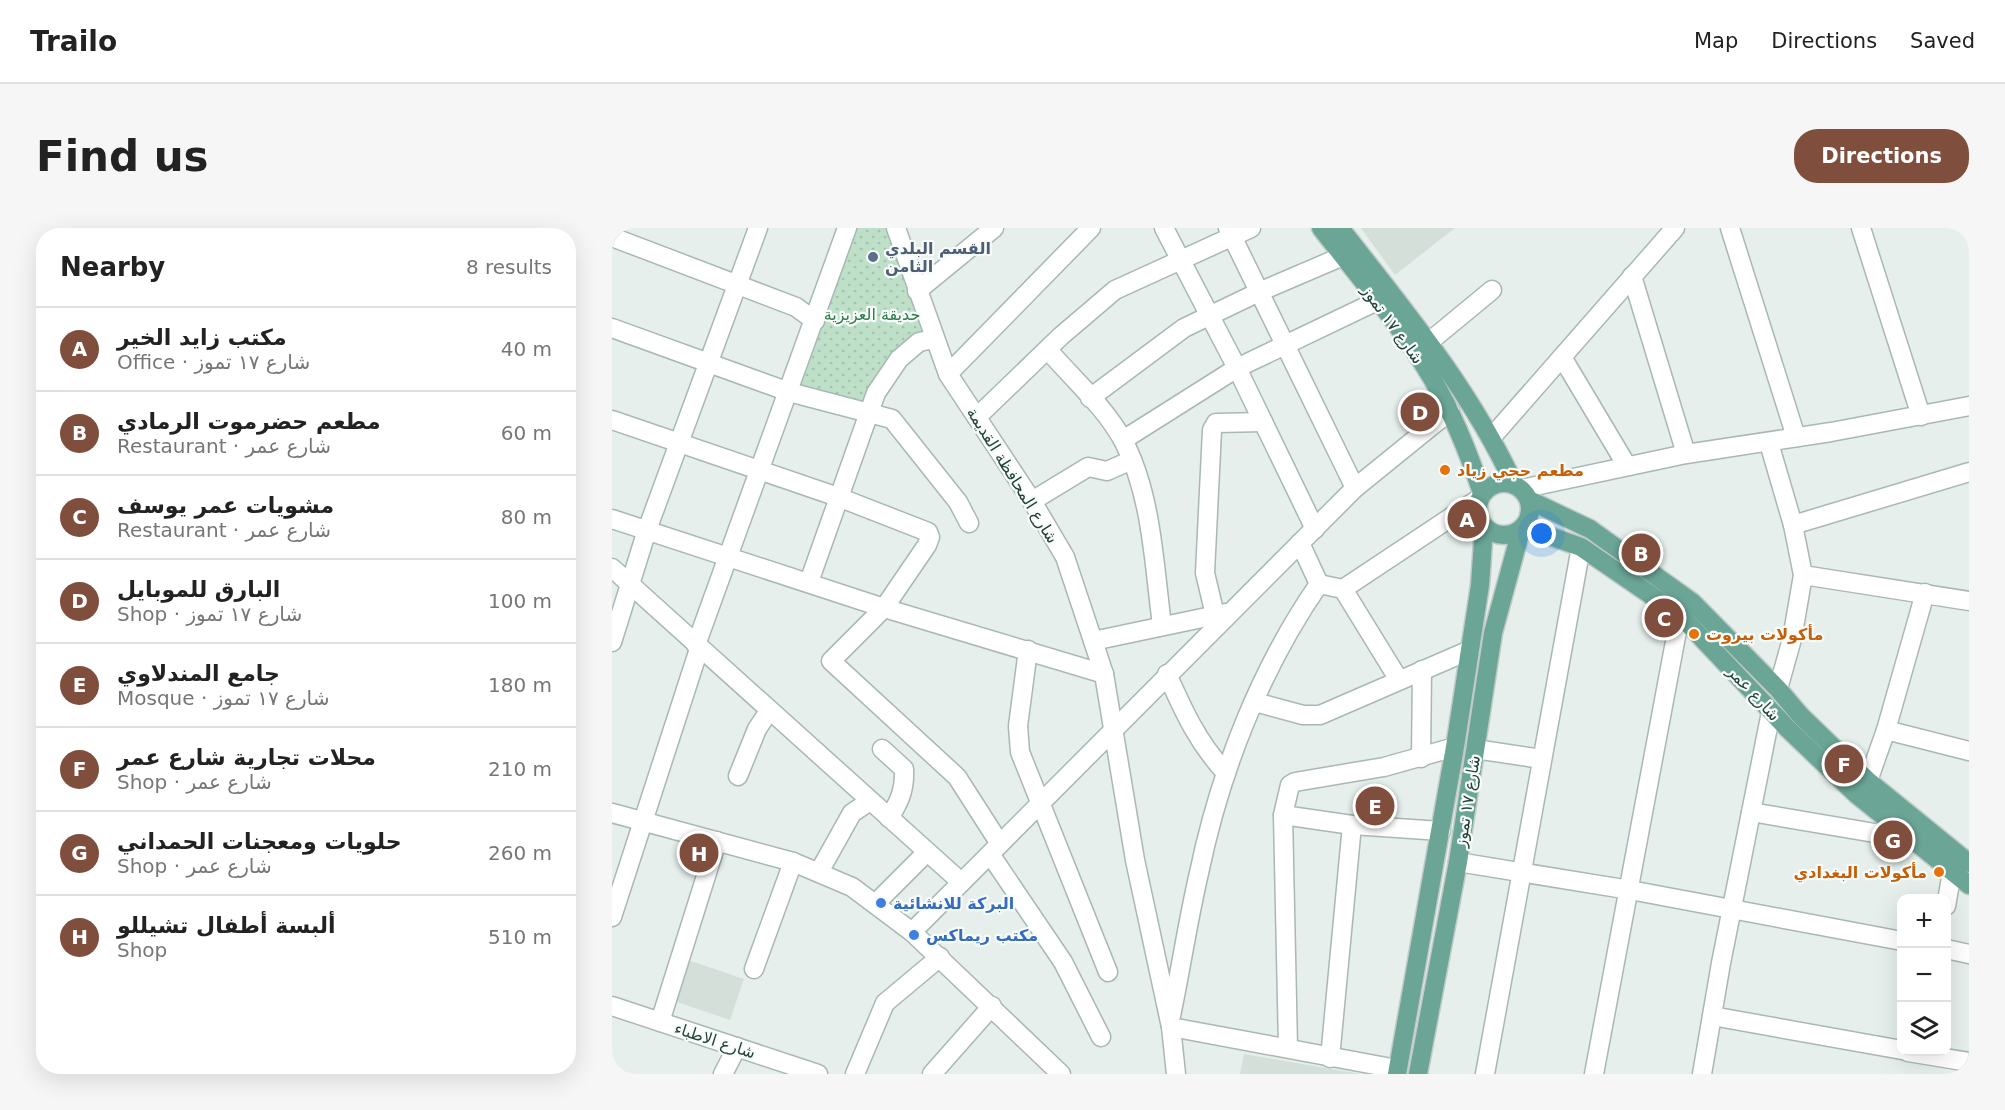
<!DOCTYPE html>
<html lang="en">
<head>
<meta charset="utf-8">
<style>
  body { margin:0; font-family:"DejaVu Sans","Noto Naskh Arabic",sans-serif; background:#f6f6f6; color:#222 }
  .controls { position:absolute; right:18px; bottom:18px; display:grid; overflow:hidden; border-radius:12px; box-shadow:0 6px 24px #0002 }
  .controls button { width:54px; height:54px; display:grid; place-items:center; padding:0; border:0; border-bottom:2px solid #e0e0e0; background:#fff; color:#222; font:30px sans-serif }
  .you { position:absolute; left:930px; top:306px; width:21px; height:21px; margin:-15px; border:4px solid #fff; border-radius:50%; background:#1a73e8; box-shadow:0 0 0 9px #1a73e833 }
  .badge { display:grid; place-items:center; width:39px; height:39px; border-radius:50%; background:#804e3d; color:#fff; font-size:20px; font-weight:700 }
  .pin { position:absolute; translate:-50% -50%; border:3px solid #fff; box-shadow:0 2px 6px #0006 }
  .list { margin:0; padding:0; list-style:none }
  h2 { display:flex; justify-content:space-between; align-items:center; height:78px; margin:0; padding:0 24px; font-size:26px }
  h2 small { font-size:20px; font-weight:400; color:#767676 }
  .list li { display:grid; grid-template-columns:39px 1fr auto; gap:18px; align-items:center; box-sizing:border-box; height:84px; padding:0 24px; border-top:2px solid #e0e0e0 }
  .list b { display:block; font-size:22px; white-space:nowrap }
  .list p { margin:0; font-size:20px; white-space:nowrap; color:#767676 }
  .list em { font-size:20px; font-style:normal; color:#767676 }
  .icon { flex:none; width:33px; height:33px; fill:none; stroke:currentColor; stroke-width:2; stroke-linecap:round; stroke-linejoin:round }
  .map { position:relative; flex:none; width:1357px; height:846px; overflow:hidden; border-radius:24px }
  header { display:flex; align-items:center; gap:36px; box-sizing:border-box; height:84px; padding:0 30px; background:#fff; border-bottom:2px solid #e0e0e0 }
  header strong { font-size:28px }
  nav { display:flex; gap:33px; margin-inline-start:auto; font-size:21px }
  .intro { display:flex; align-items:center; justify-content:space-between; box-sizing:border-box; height:144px; padding:0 36px }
  h1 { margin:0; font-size:42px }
  .button { padding:15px 27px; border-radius:24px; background:#804e3d; color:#fff; font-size:21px; font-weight:700 }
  main { display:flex; gap:36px; padding:0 36px }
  aside { flex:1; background:#fff; border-radius:24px; box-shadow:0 6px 24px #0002 }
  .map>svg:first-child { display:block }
</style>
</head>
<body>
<header>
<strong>Trailo</strong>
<nav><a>Map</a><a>Directions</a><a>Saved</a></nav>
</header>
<div class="intro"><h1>Find us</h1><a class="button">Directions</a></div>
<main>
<aside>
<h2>Nearby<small>8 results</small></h2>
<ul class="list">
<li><span class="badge">A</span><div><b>مكتب زايد الخير</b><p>Office · شارع ١٧ تموز</p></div><em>40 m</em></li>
<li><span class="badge">B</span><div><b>مطعم حضرموت الرمادي</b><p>Restaurant · شارع عمر</p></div><em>60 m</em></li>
<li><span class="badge">C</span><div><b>مشويات عمر يوسف</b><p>Restaurant · شارع عمر</p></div><em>80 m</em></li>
<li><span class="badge">D</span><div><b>البارق للموبايل</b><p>Shop · شارع ١٧ تموز</p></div><em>100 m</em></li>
<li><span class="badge">E</span><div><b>جامع المندلاوي</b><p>Mosque · شارع ١٧ تموز</p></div><em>180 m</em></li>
<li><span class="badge">F</span><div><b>محلات تجارية شارع عمر</b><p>Shop · شارع عمر</p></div><em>210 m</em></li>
<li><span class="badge">G</span><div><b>حلويات ومعجنات الحمداني</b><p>Shop · شارع عمر</p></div><em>260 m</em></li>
<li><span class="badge">H</span><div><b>ألبسة أطفال تشيللو</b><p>Shop</p></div><em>510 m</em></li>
</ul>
</aside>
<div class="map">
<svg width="1357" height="846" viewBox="0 0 1357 846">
  <defs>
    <pattern id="green-dots" width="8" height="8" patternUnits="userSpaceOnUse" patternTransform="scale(1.5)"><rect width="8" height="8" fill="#bfe0c8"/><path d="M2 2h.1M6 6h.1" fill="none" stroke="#a4c1ad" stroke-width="1.8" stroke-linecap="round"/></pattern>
  </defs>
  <rect width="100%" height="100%" fill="#e6efeb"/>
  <!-- built -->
  <g fill="#d4dfda">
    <path d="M749,0H843L783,47Z"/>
    <path d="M73,731L132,751L118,792L59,772Z"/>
    <path d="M632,826L749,846H628Z"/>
  </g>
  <!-- green -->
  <path fill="url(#green-dots)" d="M236,0H284L318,107L257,182L177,164Z"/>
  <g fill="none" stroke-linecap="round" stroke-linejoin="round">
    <defs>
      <g id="minor">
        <path d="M284,0L336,146L420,273L453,329L492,446L523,632L559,799L564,846"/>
        <path d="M552,0L625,140L703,301"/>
        <path d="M616,0L743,260"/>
        <path d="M1118,0L1184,209"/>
        <path d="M1249,0L1309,188"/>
        <path d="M0,9L184,79L203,93"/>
        <path d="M1020,48L1074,226"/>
        <path d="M305,63L382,0"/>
        <path d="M0,100L177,164L280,191L346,274L357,295"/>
        <path d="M817,114L880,62"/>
        <path d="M436,122C461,151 494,180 512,214C540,268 542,337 550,397"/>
        <path d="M950,129L1015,238"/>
        <path d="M336,146L479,0"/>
        <path d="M478,170L572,100L647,64L731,28"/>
        <path d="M365,189L449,108L503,62L639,0"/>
        <path d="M0,192L226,269L316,304L318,309L315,317L272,380L219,433L345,549L388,616"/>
        <path d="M879,210L1063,0"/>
        <path d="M511,212L625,140L765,73"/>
        <path d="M1157,215L1181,297L1191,347L1180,411L1166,461"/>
        <path d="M909,261L1074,226L1219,204L1357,178"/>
        <path d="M420,273L476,239L495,243L520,232"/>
        <path d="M0,291L272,380L492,446"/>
        <path d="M1181,297L1357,244"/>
        <path d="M688,315L707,356"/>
        <path d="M0,340L349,654"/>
        <path d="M1191,347L1357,373"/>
        <path d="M197,354L264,165L287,131L307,114L322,111"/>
        <path d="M731,361L787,452"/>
        <path d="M603,387L593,345L600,202L604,195L651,194"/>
        <path d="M481,413L614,385"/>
        <path d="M0,414L35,302L146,0"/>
        <path d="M84,417L235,0"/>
        <path d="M416,422L406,498L408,524L496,744"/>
        <path d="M555,446C572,484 586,515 614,545"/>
        <path d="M643,474L691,487H708L858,422"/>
        <path d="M1274,502L1357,523"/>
        <path d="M270,521L292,541C293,561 288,573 277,590"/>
        <path d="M863,521L930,531"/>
        <path d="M809,530L810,442"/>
        <path d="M126,548L145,501L157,483"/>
        <path d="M1256,553L1274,502L1313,365"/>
        <path d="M1139,584L1298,611"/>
        <path d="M0,585L181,634L240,659L300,704L449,846"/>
        <path d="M671,587L740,597L829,603"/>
        <path d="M378,626L451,734L489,809"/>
        <path d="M846,634L1018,662L1290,713"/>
        <path d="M207,644L240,585L258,573"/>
        <path d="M263,676L315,624"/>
        <path d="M1334,678L1340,644"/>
        <path d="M0,689L87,421"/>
        <path d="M300,704L743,260L838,183"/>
        <path d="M1334,721L1357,726"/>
        <path d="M142,741L181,634"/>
        <path d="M0,778L206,846"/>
        <path d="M559,788C569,740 576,692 587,645C608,544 648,441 707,356L731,361L868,270"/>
        <path d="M1100,788L1290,822"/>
        <path d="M48,794L105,613"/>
        <path d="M559,799L785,841"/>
        <path d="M676,820L671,587L678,557L683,554L772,539L843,519"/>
        <path d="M1296,824L1357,834"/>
        <path d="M718,830L740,597"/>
        <path d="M111,846L125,819"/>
        <path d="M243,846L273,775L328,729"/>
        <path d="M320,846L380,778"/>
        <path d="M873,846L969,319"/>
        <path d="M982,846L1068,387"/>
        <path d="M1090,846L1109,735L1159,484"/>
      </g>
      <g id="major">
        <path d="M709,0C747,49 789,97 821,152C842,188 857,226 870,265"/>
        <path d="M728,0C792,82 858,161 902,256"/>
        <circle cx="892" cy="281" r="26"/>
        <path d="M917,272L978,301L1080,374L1166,461L1189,488L1256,553L1357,635"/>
        <path d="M912,299L969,319L1068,387L1176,501L1244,566L1357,657"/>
        <path d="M785,846L843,519L868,357L872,299"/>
        <path d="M806,846L846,634L881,405L909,302"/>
      </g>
    </defs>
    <!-- minor casing -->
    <use href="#minor" stroke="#a8b8b2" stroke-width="21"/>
    <!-- major casing -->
    <use href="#major" stroke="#c2cac8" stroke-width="21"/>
    <!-- minor -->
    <use href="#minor" stroke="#fff" stroke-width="18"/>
    <!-- major -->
    <use href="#major" stroke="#6aa596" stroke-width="18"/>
  </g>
  <!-- markers -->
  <circle fill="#5c6f8a" stroke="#f7fbf9" stroke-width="2" cx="261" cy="29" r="6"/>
  <g fill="#e8710a" stroke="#f7fbf9" stroke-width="2">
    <circle cx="833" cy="242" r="6"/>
    <circle cx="1082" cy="406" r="6"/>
    <circle cx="1327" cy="644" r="6"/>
  </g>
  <g fill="#3f7fe0" stroke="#f7fbf9" stroke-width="2">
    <circle cx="269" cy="675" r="6"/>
    <circle cx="302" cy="707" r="6"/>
  </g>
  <g text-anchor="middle" stroke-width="4.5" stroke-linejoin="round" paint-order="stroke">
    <!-- service labels -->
    <g font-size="16" font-weight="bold" fill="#4e5e75" stroke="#f7fbf9" text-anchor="start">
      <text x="273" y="26">القسم البلدي<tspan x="273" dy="18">الثامن</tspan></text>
    </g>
    <!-- park labels -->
    <g font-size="16" fill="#2d7a4b" stroke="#f7fbf9">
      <text x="260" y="92">حديقة العزيزية</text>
    </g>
    <!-- street labels -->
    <g font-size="16" fill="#24423a" stroke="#f7fbf9">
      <text transform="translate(781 96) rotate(54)" y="6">شارع ١٧ تموز</text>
      <text transform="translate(401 247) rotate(58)" y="6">شارع المحافظة القديمة</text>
      <text transform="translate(1142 465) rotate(47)" y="6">شارع عمر</text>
      <text transform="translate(855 573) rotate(-81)" y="6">شارع ١٧ تموز</text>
      <text transform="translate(103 812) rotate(18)" y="6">شارع الاطباء</text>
    </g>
    <!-- food labels -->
    <g font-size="16" font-weight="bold" fill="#c56008" stroke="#f7fbf9" text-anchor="start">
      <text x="845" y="248">مطعم حجي زياد</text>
      <text x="1094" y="412">مأكولات بيروت</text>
      <text x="1315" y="650" text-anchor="end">مأكولات البغدادي</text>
    </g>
    <!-- shop labels -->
    <g font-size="16" font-weight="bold" fill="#366cbe" stroke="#f7fbf9" text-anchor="start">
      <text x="281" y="681">البركة للانشائية</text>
      <text x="314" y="713">مكتب ريماكس</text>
    </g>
  </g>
</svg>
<div class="controls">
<button>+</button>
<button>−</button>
<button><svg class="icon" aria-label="layers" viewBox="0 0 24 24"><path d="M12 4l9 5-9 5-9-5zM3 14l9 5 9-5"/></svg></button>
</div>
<div class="you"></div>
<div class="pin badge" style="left:855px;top:291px">A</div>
<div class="pin badge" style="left:1029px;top:325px">B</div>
<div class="pin badge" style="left:1052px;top:390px">C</div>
<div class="pin badge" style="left:808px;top:184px">D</div>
<div class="pin badge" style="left:763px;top:578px">E</div>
<div class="pin badge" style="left:1232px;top:536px">F</div>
<div class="pin badge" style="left:1281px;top:612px">G</div>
<div class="pin badge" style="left:87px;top:625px">H</div>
</div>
</main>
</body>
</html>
